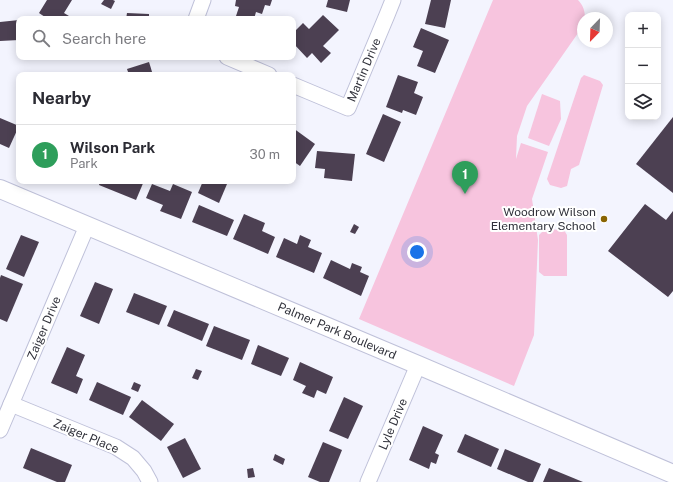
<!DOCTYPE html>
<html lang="en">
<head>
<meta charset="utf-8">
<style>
  body { margin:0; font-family:"Public Sans",sans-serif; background:#f2f2f3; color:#2b2b33 }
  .controls { position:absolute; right:12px; top:12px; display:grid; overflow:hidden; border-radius:8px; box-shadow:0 2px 10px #0003 }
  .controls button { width:36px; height:36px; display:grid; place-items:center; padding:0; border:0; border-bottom:1px solid #e1e1e2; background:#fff; color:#2b2b33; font:20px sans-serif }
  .compass { position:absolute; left:577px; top:12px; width:36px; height:36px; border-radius:50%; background:#fff; box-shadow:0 2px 10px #0003; rotate:203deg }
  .you { position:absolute; left:417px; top:252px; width:14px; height:14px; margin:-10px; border:3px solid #fff; border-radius:50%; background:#1a73e8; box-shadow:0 0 0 6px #1a73e833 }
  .badge { display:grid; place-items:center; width:26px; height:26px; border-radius:50%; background:#111827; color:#fff; font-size:13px; font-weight:700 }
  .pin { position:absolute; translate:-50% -33px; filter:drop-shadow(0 1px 2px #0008) }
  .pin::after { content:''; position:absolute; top:21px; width:14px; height:12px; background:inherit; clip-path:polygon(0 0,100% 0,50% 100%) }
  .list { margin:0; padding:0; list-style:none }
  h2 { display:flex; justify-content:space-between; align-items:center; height:52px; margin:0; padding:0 16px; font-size:17px }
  h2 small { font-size:13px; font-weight:400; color:#7c7c81 }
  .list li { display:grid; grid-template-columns:26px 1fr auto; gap:12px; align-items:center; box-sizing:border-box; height:60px; padding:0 16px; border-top:1px solid #e1e1e2 }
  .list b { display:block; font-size:15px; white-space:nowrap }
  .list p { margin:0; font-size:13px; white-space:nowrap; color:#7c7c81 }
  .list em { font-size:13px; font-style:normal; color:#7c7c81 }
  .icon { flex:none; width:22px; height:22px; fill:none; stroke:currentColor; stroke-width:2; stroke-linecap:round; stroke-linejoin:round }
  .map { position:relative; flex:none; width:673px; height:482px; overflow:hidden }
  .search { position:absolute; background:#fff; box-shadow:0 2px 10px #0003; left:16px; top:16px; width:280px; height:44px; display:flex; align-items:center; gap:10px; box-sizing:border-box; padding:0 14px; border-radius:8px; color:#7c7c81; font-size:15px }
  .panel { position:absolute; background:#fff; box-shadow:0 2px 10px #0003; left:16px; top:72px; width:280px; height:112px; border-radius:8px }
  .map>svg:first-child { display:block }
</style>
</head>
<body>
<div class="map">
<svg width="673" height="482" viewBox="0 0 673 482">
  <rect width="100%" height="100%" fill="#f3f4fe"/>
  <!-- green -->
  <g fill="#f7c4de">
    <path d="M493,0H578C583,5 585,11 585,18H583V26L527,106L517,136L516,159L521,143L548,152L532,199L538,240L534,335L514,386L359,319Z"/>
    <path d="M584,75L600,81L603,85L579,165L571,169L567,186L561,188L550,185L547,179L581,78Z"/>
    <path d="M542,94L560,101L561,119L549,146L528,138Z"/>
    <path d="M545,229L564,230L567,235V276H544L539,272V235Z"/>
  </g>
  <!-- building -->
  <g fill="#4c4052">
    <path d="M47,0H72L64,13L74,19H48L39,13Z"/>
    <path d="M104,0H113L115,1L111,9L101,4Z"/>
    <path d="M236,0H272L270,6L265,5L262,14L256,12L254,19H235L239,7L235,6Z"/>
    <path d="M328,0H350L347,12L326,7Z"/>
    <path d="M431,0H451L445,28L425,24Z"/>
    <path d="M127,13L149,14V19H126Z"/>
    <path d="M323,15L339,30L323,46L331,53L321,63L312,53L307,58L293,43V33L303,23L309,29Z"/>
    <path d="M19,20V40L0,41V22Z"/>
    <path d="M421,28L449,40L435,73L417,66L423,51L413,47Z"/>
    <path d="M149,62L153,75H129L127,69Z"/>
    <path d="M398,75L418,82L414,93L423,97L416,115L403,110L402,113L386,107Z"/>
    <path d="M383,114L401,122L384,162L366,154Z"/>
    <path d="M673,117V193L636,164Z"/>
    <path d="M0,118L19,126L9,148L0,144Z"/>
    <path d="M293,128L315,144L300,166L293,161Z"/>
    <path d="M317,151L355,154L352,181L324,178L325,169L315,168Z"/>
    <path d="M100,181H144L136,200L99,185Z"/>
    <path d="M203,181H219L227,184L219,203L198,193Z"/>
    <path d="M152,184L170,191L173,184L192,192L181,219L160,211L163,205L146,198Z"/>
    <path d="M645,204L666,220L673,211V291L668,297L608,251Z"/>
    <path d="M199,205L234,220L227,236L192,222Z"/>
    <path d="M244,214L265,223L262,231L275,237L268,254L233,239Z"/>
    <path d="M354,224L359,227L355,234L350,232Z"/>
    <path d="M21,235L39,242L24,277L6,269Z"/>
    <path d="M300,235L311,240L308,247L322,253L314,273L276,257L284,238L297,244Z"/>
    <path d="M331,260L350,269L352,263L362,267L360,272L369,276L361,296L323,278Z"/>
    <path d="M1,275L23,284L7,322L0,319V278Z"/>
    <path d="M95,282L113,289L99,324L80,316Z"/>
    <path d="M134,293L167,306L159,325L126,312Z"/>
    <path d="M174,310L209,324L202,341L167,326Z"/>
    <path d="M214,326L250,340L242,360L206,346Z"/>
    <path d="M258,345L289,358L281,376L251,364Z"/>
    <path d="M67,347L85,355L76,376L83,379L77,394L51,383Z"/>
    <path d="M300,362L333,377L326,394L317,390L314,398L302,393L306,386L293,380Z"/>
    <path d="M196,369L202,371L198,380L192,378Z"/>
    <path d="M97,382L131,397L123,415L89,400Z"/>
    <path d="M134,382L141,385L138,392L131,389Z"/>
    <path d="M344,397L363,406L348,439L329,431Z"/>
    <path d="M142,400L174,424L161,441L129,417Z"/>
    <path d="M423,426L443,435L435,453L439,455L436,464L431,462L429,469L409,460Z"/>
    <path d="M465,434L499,449L491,467L457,452Z"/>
    <path d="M185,438L201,469L183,478L167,447Z"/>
    <path d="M323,442L342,450L329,482H320L308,477Z"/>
    <path d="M31,448L72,465L65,482H57L23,468Z"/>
    <path d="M505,449L541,464L533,482H528L497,469Z"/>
    <path d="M275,454L285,459L283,465L273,460Z"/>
    <path d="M253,468L255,477L248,478L247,469Z"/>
    <path d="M549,468L583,482H543Z"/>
  </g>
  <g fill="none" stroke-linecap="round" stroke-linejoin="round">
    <defs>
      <g id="minor">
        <path d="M196,19L203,0"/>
        <path d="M227,57L269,75"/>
        <path d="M293,85L348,108L387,15L393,0"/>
        <path d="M11,404L116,447L133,458L144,471L150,482"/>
        <path d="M0,430L87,226"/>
        <path d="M368,482L418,365"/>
      </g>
      <path id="major" d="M0,189L418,365L673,474"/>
    </defs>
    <!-- minor casing -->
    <use href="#minor" stroke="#bfc1d9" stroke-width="17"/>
    <!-- major casing -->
    <use href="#major" stroke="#bfc1d9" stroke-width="20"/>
    <!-- minor -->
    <use href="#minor" stroke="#fff" stroke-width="15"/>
    <!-- major -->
    <use href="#major" stroke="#fff" stroke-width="18"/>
  </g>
  <!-- markers -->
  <circle fill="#896402" stroke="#fff" stroke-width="1.5" cx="604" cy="219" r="4"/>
  <g text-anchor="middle" stroke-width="4" stroke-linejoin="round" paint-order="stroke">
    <!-- street labels -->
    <g font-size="12" fill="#31323b" stroke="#fff">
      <text transform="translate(364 70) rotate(-67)" y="4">Martin Drive</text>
      <text transform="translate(44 328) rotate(-67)" y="4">Zaiger Drive</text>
      <text transform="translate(337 331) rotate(23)" y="4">Palmer Park Boulevard</text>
      <text transform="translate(393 424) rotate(-67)" y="4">Lyle Drive</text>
      <text transform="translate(86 436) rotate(23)" y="4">Zaiger Place</text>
    </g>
    <!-- poi labels -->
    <g font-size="12" fill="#31323b" stroke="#fff" text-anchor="end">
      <text x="596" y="216">Woodrow Wilson<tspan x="596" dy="14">Elementary School</tspan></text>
    </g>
  </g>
</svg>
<div class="controls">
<button>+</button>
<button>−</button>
<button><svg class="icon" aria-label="layers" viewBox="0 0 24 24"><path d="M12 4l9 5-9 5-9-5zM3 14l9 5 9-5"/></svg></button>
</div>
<svg class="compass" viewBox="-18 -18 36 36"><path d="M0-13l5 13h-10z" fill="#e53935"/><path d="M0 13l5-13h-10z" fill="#7c7c81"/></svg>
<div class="you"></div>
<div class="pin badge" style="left:465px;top:194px;background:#2e9e5b">1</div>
<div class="search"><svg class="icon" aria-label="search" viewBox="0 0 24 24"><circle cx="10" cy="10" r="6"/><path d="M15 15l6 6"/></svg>Search here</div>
<section class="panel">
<h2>Nearby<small></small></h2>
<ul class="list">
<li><span class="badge" style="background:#2e9e5b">1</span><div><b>Wilson Park</b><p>Park</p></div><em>30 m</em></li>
</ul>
</section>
</div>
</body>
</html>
